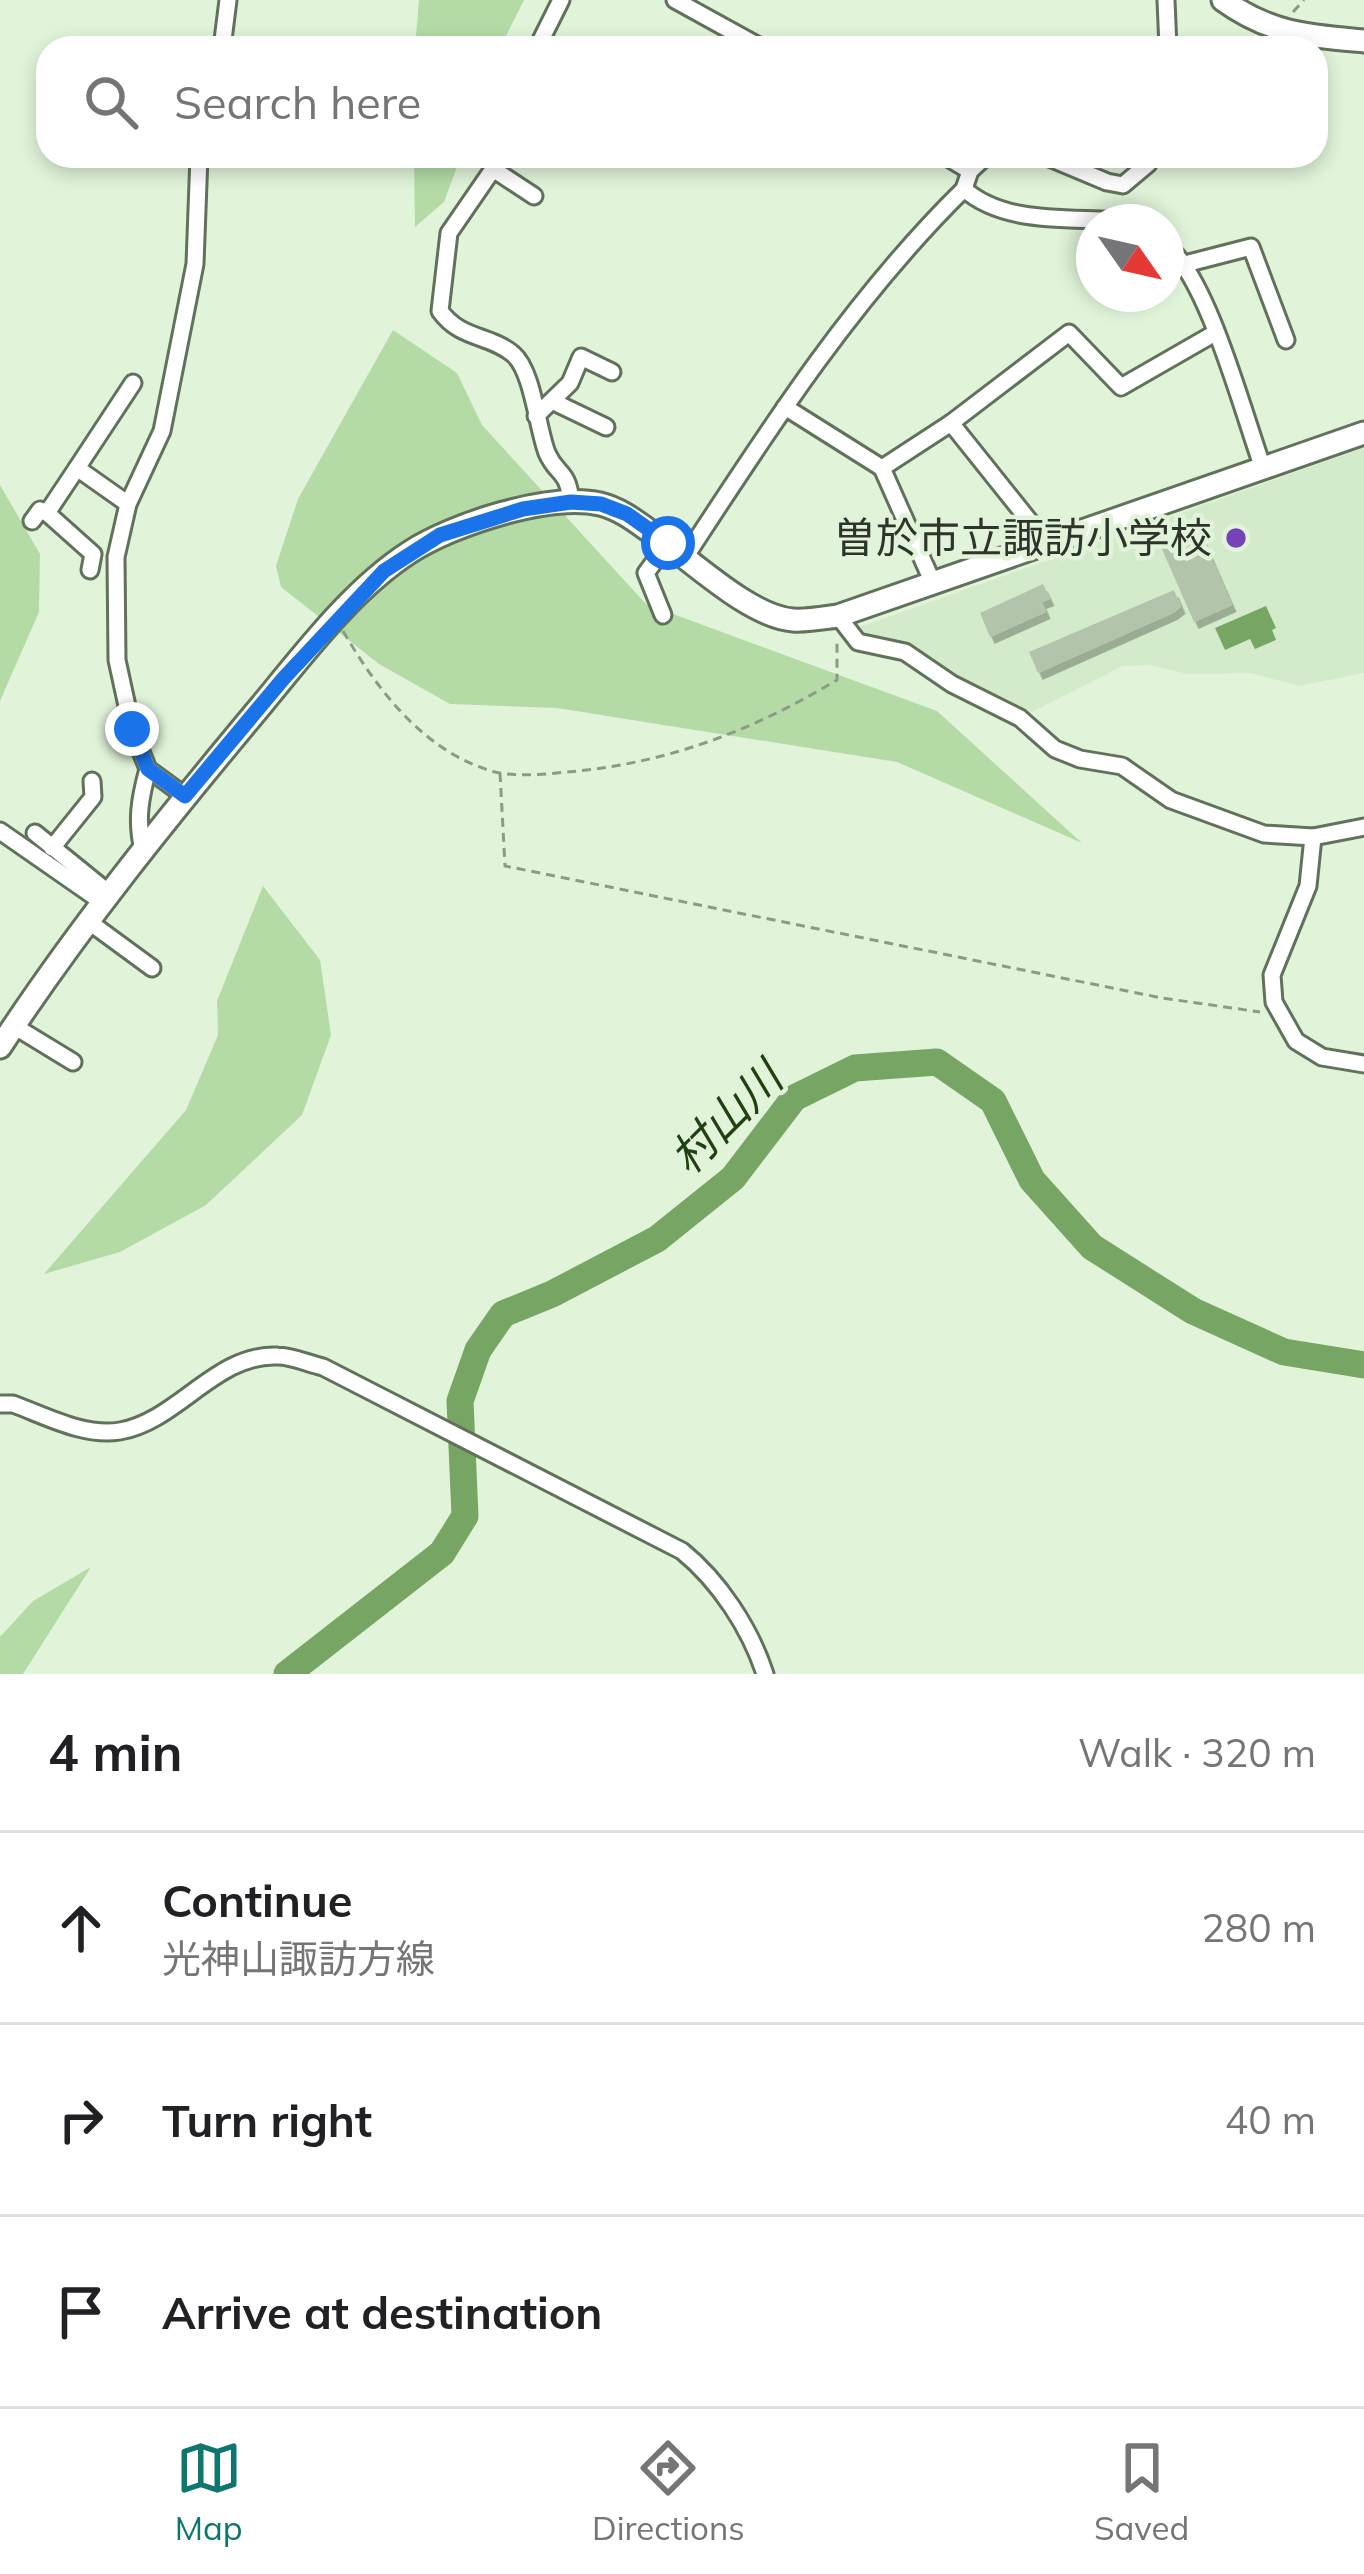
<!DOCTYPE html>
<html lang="en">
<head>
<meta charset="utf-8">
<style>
  body { margin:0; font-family:Mulish,"Noto Sans JP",sans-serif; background:#f6f6f6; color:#202124 }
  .compass { position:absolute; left:1076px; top:204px; width:108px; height:108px; border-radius:50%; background:#fff; box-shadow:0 6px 18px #0003; rotate:124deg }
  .stop { position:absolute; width:36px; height:36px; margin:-27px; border:9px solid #1a73e8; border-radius:50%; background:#fff }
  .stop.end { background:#1a73e8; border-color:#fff; box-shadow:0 3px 12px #0008 }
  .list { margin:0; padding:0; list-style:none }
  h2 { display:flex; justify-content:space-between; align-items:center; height:156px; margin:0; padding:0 48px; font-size:51px }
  h2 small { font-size:39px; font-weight:400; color:#757577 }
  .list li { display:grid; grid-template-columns:78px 1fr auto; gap:36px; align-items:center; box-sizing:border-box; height:192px; padding:0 48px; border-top:3px solid #e0e0e0 }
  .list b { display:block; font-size:45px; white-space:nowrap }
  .list p { margin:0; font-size:39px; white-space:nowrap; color:#757577 }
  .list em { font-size:39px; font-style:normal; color:#757577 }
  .icon { flex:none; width:66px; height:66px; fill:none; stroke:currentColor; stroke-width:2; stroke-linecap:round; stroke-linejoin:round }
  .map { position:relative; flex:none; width:1364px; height:1674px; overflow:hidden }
  .search { position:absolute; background:#fff; box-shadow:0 6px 18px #0003; left:36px; right:36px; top:36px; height:132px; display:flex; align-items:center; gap:30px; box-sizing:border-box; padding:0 42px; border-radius:36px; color:#757577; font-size:45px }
  .sheet { height:732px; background:#fff }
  nav { display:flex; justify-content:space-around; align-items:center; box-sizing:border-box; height:168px; border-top:3px solid #e0e0e0; background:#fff; font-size:33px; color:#757577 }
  nav a { display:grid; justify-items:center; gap:6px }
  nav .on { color:#0f766e }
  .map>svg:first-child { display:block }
</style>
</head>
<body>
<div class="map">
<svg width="1364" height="1674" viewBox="0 0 1364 1674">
  <defs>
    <filter id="shadow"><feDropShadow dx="4.5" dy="7" stdDeviation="0" flood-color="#0004"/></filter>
  </defs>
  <rect width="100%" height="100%" fill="#e1f4da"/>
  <!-- built -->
  <path fill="#d3ebcb" d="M1364,448V673L1299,686L1251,673L1188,674L1148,665L1123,666L1024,716L867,640L854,629Z"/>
  <!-- green -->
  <g fill="#b4dba6">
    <path d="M419,0H524L500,48H415Z"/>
    <path d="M414,156H461L444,202L415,227Z"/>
    <path d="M393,330L457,373L482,425L646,604L937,711L1082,843L897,762L557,708L450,704L379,664L281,587L276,566L298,499Z"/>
    <path d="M0,485L40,554L39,612L0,701Z"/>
    <path d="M263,886L320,960L331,1035L302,1115L206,1205L120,1252L44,1274L186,1110L218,1035L217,1001Z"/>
    <path d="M91,1567L23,1674H0V1637L33,1601Z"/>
  </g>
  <!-- water -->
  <path fill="#77a664" d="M1266,606L1276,628L1272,630L1276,640L1255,649L1250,639L1225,650L1215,628Z"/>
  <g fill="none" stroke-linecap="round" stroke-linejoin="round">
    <!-- river -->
    <path stroke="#77a664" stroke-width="27" d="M287,1674L442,1553L465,1516L460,1401L478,1350L503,1314L552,1294L657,1239L733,1178L794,1098L855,1068L937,1062L993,1101L1032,1180L1092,1247L1193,1311L1284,1352L1364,1365"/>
  </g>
  <!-- building -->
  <g fill="#b2c4ab" filter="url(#shadow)">
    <path d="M1199,530L1232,605L1194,622L1161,547Z"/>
    <path d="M1043,584L1050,599L1042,602L1046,612L990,637L980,613Z"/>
    <path d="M1174,590L1181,607L1173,613L1038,673L1029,652Z"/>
  </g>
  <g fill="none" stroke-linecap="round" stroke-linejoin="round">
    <defs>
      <g id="street">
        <path d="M675,0L762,48"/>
        <path d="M1166,0L1168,48"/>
        <path d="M222,48L228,0"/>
        <path d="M537,48L561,0"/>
        <path d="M502,156L449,233L440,311C461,340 489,334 513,354C533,371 537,427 547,453C557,476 568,469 571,502"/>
        <path d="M945,156L970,171"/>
        <path d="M1045,156L1107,182L1123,185L1148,164L1151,156"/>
        <path d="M493,169L534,196"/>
        <path d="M964,189C1007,227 1077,216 1130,222"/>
        <path d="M1166,245C1208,278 1243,413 1263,468"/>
        <path d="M1185,264L1251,247L1286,340"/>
        <path d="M552,401L606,427"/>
        <path d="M785,407L882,468L951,423L1047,543"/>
        <path d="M536,416L570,383L581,357L612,372"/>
        <path d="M951,423L1069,333L1121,387L1215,333"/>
        <path d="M882,468L933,583"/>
        <path d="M128,504L77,468L133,383"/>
        <path d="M47,513L93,554L90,570"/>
        <path d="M32,521L40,510L47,513L77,468"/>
        <path d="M686,556C770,427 854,297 964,189L970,171L986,156"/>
        <path d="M663,615L646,573L668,543"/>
        <path d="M838,616L858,642L905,652L952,684L1020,718L1055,749L1080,759L1122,766L1171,800L1264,834L1313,837L1364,827"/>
        <path d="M185,796L148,769L132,729L117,660L116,557L128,504L162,431L195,264L199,156"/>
        <path d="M0,831L102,902"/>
        <path d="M35,833L109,893"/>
        <path d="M1313,837L1308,886L1272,975L1274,1002L1296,1041L1322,1057L1364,1064"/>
        <path d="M52,848L93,797L92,781"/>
        <path d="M143,850C136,821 140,798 148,769"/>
        <path d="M88,921L152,968"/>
        <path d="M14,1026L73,1062"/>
        <path d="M0,1404H13C46,1416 84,1437 120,1431C178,1421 216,1353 278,1356C292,1356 309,1364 323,1367L682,1551C719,1581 750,1628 765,1674"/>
      </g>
      <g id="secondary">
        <path d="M1223,0C1270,34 1308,36 1364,41"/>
        <path d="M0,1047C78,928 168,817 259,708C303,655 351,590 410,552C453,524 549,493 600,504C621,509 638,523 655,535C691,560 750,617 793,620C807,621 823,618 838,616L1364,433"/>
      </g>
    </defs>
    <!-- street casing -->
    <use href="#street" stroke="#61715b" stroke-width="21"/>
    <!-- secondary casing -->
    <use href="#secondary" stroke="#61715b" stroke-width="27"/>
    <!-- path -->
    <g stroke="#8c9a88" stroke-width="3" stroke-dasharray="9 6" stroke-linecap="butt">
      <path d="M1293,12L1304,0"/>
      <path d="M343,631C378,691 425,753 495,772C521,778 553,773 578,771C674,761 755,729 837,680V638"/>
      <path d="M500,773L505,866L1162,998L1260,1012"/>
    </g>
    <!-- street -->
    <use href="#street" stroke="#fff" stroke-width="15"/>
    <!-- secondary -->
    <use href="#secondary" stroke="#fff" stroke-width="21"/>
  </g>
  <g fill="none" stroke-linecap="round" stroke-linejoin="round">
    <!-- route -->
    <path stroke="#1a73e8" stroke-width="15" d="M132,729L148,769L185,796L283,679L384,571L440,535L523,509L571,502L601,504L627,514L668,543"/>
  </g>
  <!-- markers -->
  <circle fill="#7542ba" stroke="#e1f4da" stroke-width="4.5" cx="1236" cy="538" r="12"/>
  <g text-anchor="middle" stroke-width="9" stroke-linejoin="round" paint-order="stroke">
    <!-- poi labels -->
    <g font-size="42" fill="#2d342b" stroke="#e1f4da" text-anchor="end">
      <text x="1212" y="553">曽於市立諏訪小学校</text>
    </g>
    <!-- water labels -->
    <g font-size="45" font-style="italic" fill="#214112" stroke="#e1f4da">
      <text transform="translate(726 1118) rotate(-45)" y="16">村山川</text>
    </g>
  </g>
</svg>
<svg class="compass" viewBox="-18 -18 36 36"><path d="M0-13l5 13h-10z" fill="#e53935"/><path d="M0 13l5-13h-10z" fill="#757577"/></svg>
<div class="stop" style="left:668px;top:543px"></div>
<div class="stop end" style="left:132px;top:729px"></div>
<div class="search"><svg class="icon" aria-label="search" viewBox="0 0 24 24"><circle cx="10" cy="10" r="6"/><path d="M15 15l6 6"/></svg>Search here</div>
</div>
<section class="sheet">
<h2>4 min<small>Walk · 320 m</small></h2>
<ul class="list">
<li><svg class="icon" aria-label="ahead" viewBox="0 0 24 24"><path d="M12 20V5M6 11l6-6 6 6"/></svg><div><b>Continue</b><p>光神山諏訪方線</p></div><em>280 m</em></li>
<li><svg class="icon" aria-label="right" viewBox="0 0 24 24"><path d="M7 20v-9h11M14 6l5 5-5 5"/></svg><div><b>Turn right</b></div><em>40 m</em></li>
<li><svg class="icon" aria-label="arrive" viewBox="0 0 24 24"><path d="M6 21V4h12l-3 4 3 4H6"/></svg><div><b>Arrive at destination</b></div></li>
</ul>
</section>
<nav>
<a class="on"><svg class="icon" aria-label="map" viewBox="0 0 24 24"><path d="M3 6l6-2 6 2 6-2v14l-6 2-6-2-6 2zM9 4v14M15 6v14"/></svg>Map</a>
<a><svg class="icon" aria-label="directions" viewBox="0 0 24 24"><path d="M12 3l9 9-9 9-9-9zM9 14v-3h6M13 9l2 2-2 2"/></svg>Directions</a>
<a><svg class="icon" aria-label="saved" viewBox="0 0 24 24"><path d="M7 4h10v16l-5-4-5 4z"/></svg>Saved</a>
</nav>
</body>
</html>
